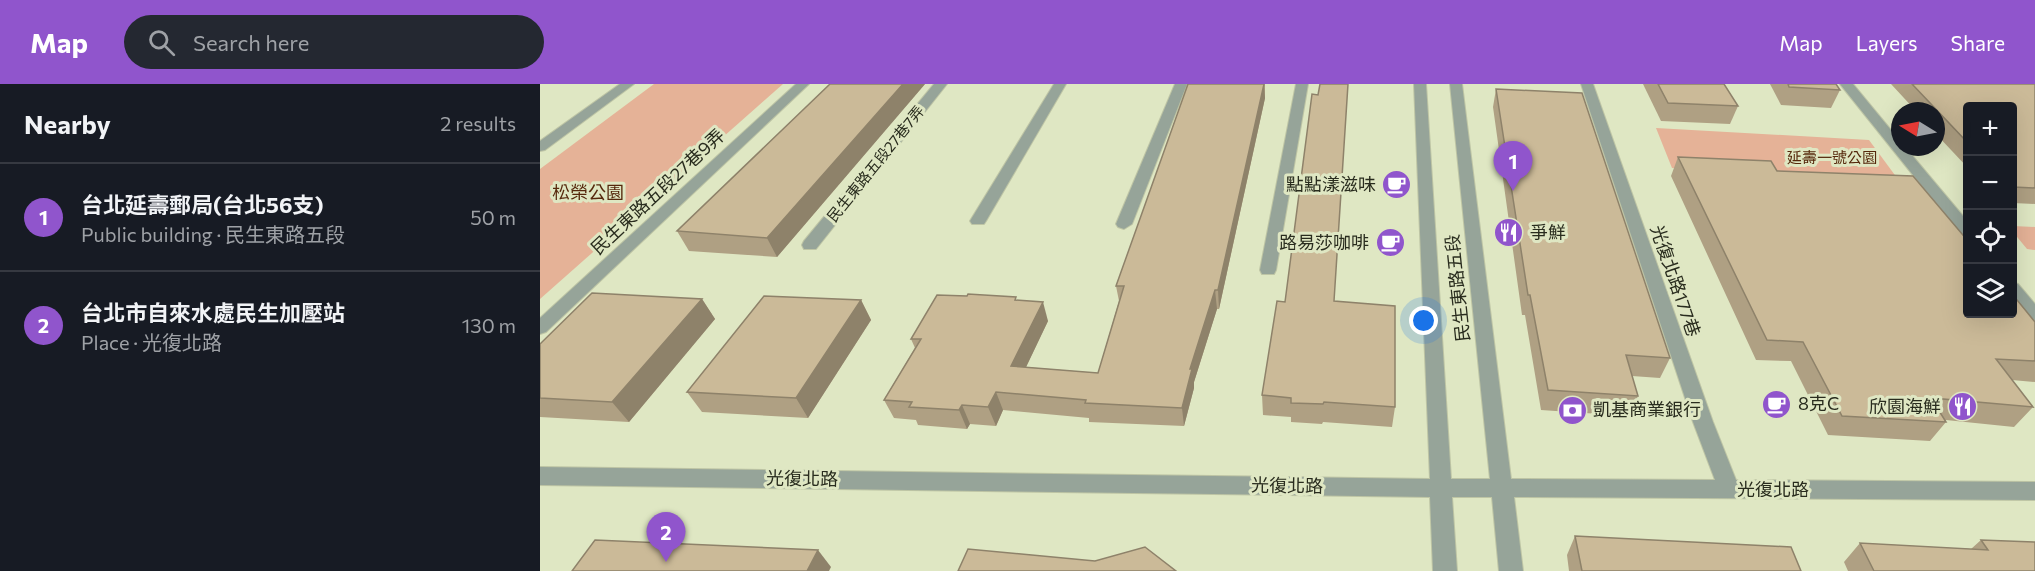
<!DOCTYPE html>
<html lang="en">
<head>
<meta charset="utf-8">
<style>
  body { margin:0; font-family:Commissioner,"Noto Sans TC",sans-serif; background:#242831; color:#f1f3f6 }
  .controls { position:absolute; right:18px; top:18px; display:grid; overflow:hidden; border-radius:6px; box-shadow:0 6px 24px #0002 }
  .controls button { width:54px; height:54px; display:grid; place-items:center; padding:0; border:0; border-bottom:2px solid #363941; background:#171b24; color:#f1f3f6; font:30px sans-serif }
  .compass { position:absolute; left:1351px; top:18px; width:54px; height:54px; border-radius:50%; background:#171b24; box-shadow:0 6px 24px #0002; rotate:280deg }
  .you { position:absolute; left:884px; top:237px; width:21px; height:21px; margin:-15px; border:4px solid #fff; border-radius:50%; background:#1a73e8; box-shadow:0 0 0 9px #1a73e833 }
  .badge { display:grid; place-items:center; width:39px; height:39px; border-radius:50%; background:#9055cc; color:#fff; font-size:20px; font-weight:700 }
  .pin { position:absolute; translate:-50% -50px; filter:drop-shadow(0 2px 3px #0008) }
  .pin::after { content:''; position:absolute; top:32px; width:21px; height:18px; background:inherit; clip-path:polygon(0 0,100% 0,50% 100%) }
  .list { margin:0; padding:0; list-style:none }
  h2 { display:flex; justify-content:space-between; align-items:center; height:78px; margin:0; padding:0 24px; font-size:26px }
  h2 small { font-size:20px; font-weight:400; color:#9ea1a6 }
  .list li { display:grid; grid-template-columns:39px 1fr auto; gap:18px; align-items:center; box-sizing:border-box; height:108px; padding:0 24px; border-top:2px solid #363941 }
  .list b { display:block; font-size:22px; white-space:nowrap }
  .list p { margin:0; font-size:20px; white-space:nowrap; color:#9ea1a6 }
  .list em { font-size:20px; font-style:normal; color:#9ea1a6 }
  .icon { flex:none; width:33px; height:33px; fill:none; stroke:currentColor; stroke-width:2; stroke-linecap:round; stroke-linejoin:round }
  .map { position:relative; flex:none; width:1495px; height:487px; overflow:hidden }
  header { display:flex; align-items:center; gap:36px; box-sizing:border-box; height:84px; padding:0 30px; background:#9055cc; color:#fff }
  header strong { font-size:28px }
  nav { display:flex; gap:33px; margin-inline-start:auto; font-size:21px }
  .search { width:420px; height:54px; background:#242831; display:flex; align-items:center; gap:15px; box-sizing:border-box; padding:0 21px; border-radius:33px; color:#9ea1a6; font-size:22px }
  main { display:flex }
  aside { flex:1; background:#171b24 }
  .map>svg:first-child { display:block }
</style>
</head>
<body>
<header>
<strong>Map</strong>
<div class="search"><svg class="icon" aria-label="search" viewBox="0 0 24 24"><circle cx="10" cy="10" r="6"/><path d="M15 15l6 6"/></svg>Search here</div>
<nav><a>Map</a><a>Layers</a><a>Share</a></nav>
</header>
<main>
<aside>
<h2>Nearby<small>2 results</small></h2>
<ul class="list">
<li><span class="badge">1</span><div><b>台北延壽郵局(台北56支)</b><p>Public building · 民生東路五段</p></div><em>50 m</em></li>
<li><span class="badge">2</span><div><b>台北市自來水處民生加壓站</b><p>Place · 光復北路</p></div><em>130 m</em></li>
</ul>
</aside>
<div class="map">
<svg width="1495" height="487" viewBox="0 0 1495 487">
  <rect width="100%" height="100%" fill="#dfe7c3"/>
  <!-- green -->
  <g fill="#e5b297">
    <path d="M114,0H243L0,215V85Z"/>
    <path d="M1116,44L1329,56L1360,98L1132,84Z"/>
    <path d="M1473,142L1495,143V166L1487,165L1473,148Z"/>
  </g>
  <g fill="none" stroke-linecap="round" stroke-linejoin="round">
    <defs>
      <g id="minor">
        <path d="M80,0H94L5,66L0,67V57Z"/>
        <path d="M256,0H269L6,248L0,250V234Z"/>
        <path d="M394,0H407L276,165H264L262,161L264,157Z"/>
        <path d="M514,0H526L446,137L444,140H432L430,137Z"/>
        <path d="M635,0H647L592,140L584,145L578,143L576,140Z"/>
        <path d="M756,0H768L736,186L734,190H722L720,186Z"/>
        <path d="M874,0H886L911,395H950L910,0H922L971,395L1175,396L1153,338L1041,0H1053L1173,338L1196,396L1495,398V416L974,413L983,487H959L952,413H912L917,487H893L890,413L0,401V383L890,395Z"/>
        <path d="M1300,0H1313L1360,57V63H1365L1428,138V154L1422,152Z"/>
        <path d="M1472,198L1478,200L1495,220V237L1489,235L1472,216Z"/>
      </g>
    </defs>
    <!-- minor casing -->
    <use href="#minor" stroke="#bec5a5" stroke-width="2"/>
    <!-- minor -->
    <use href="#minor" fill="#96a499" fill-rule="evenodd"/>
  </g>
  <!-- wall -->
  <g fill="#afa083">
    <path d="M290,0H385L237,173L149,167L137,147Z"/>
    <path d="M648,0H725V14L679,225H677L654,298V304L644,342L549,338V334L463,326L456,342L430,340L427,345L378,341L376,336L354,334L344,316L375,264L371,255L427,212L477,216L508,237L486,283L558,289L579,217L576,202Z"/>
    <path d="M1103,0H1184L1198,22L1190,40L1121,37Z"/>
    <path d="M1230,0H1296L1300,6L1291,24L1241,21Z"/>
    <path d="M1351,0H1495V120L1473,119V22H1428V84L1396,50V27H1376Z"/>
    <path d="M956,5L1130,274L1120,294L1092,292L1098,312L1089,332L1001,326L985,231H982L953,23Z"/>
    <path d="M1138,73L1237,87L1495,238V298L1472,296L1493,323L1474,343L1406,336V338L1390,357L1288,351L1251,277L1216,276L1131,92Z"/>
    <path d="M162,215L175,235L89,338L0,333V260Z"/>
    <path d="M321,216L331,236L268,334L162,328L147,308Z"/>
    <path d="M794,217L855,323L852,343L783,338L782,340L751,338V333L723,331L722,311L745,218Z"/>
    <path d="M1035,452L1261,487H1029L1027,471Z"/>
    <path d="M1441,456L1495,487H1308L1304,478L1320,459L1431,465Z"/>
  </g>
  <!-- shaded-wall -->
  <g fill="#8e826a">
    <path d="M363,0H385L237,173L227,154Z"/>
    <path d="M724,0L725,14L679,225L678,206Z"/>
    <path d="M675,206L677,225L654,298V304L644,342L642,324L650,285Z"/>
    <path d="M162,215L175,235L89,338L72,318Z"/>
    <path d="M321,216L331,236L268,334L256,314Z"/>
    <path d="M503,218L508,237L478,300L471,282Z"/>
    <path d="M456,308L463,326L456,342L448,323Z"/>
    <path d="M422,321L430,340L427,345L419,326Z"/>
    <path d="M278,466L291,483L289,487H267Z"/>
  </g>
  <!-- building -->
  <g fill="#cbba98" stroke="#8e826a" stroke-width="1.5">
    <path d="M290,0H363L227,154L137,147Z"/>
    <path d="M648,0H724L678,206H675L650,285H652L642,324L545,319L546,316L456,308L448,323L422,321L419,326L369,323L372,318L344,316L381,255H371L397,211L427,212L428,210L476,213L475,216L503,218L471,282L558,289L584,202H576Z"/>
    <path d="M780,0H808L794,217L855,222V323L784,318L783,320L751,319V314L722,311L737,217L745,218L772,10L778,11Z"/>
    <path d="M1118,0H1184L1198,22L1128,19Z"/>
    <path d="M1248,0H1296L1300,6L1249,3Z"/>
    <path d="M1372,0H1495V104L1473,103V22H1428V59Z"/>
    <path d="M956,5L1042,9L1130,274L1086,271L1098,312L1008,306L990,211H988Z"/>
    <path d="M1138,73L1231,77L1237,87L1373,92L1428,157V230H1473V211L1495,238V277L1456,275L1493,323L1391,314L1406,338L1302,332L1263,258L1227,256Z"/>
    <path d="M52,209L162,215L72,318L0,314V260Z"/>
    <path d="M224,212L321,216L256,314L147,308Z"/>
    <path d="M1035,452L1251,463L1261,487H1042Z"/>
    <path d="M55,456L278,466L267,487H32Z"/>
    <path d="M1441,456L1495,458V487H1334L1320,459L1448,466Z"/>
    <path d="M605,463L636,487H418L428,465L555,477Z"/>
  </g>
  <!-- icons -->
  <defs>
    <symbol id="cafe-disc" viewBox="-11 -11 22 22"><circle r="9.5" fill="#9055cc" stroke="#dfe7c3"/><path d="M-5.5-4.5H6V0H3Q3 3.5 0 3.5H-2.5Q-5.5 3.5-5.5 0ZM3-3.2v2h1.7v-2ZM-6 4.5H4V6H-6Z" fill="#fff"/></symbol>
    <symbol id="restaurant-disc" viewBox="-11 -11 22 22"><circle r="9.5" fill="#9055cc" stroke="#dfe7c3"/><path d="M-5-6h1v4h1v-4h1v4h1v-4h1v5L-1.5 .5V6h-2V.5L-5-1ZM5-6V6H3V1.5H1.5Q1.5-4 5-6Z" fill="#fff"/></symbol>
    <symbol id="bank-disc" viewBox="-11 -11 22 22"><circle r="9.5" fill="#9055cc" stroke="#dfe7c3"/><path d="M-6-4H6V4H-6ZM0-2.3a2.3 2.3 0 1 0 0 4.6a2.3 2.3 0 1 0 0-4.6Z" fill="#fff"/></symbol>
  </defs>
  <g fill-rule="evenodd">
    <use href="#cafe-disc" x="840" y="84" width="33" height="33"/>
    <use href="#restaurant-disc" x="952" y="132" width="33" height="33"/>
    <use href="#cafe-disc" x="834" y="142" width="33" height="33"/>
    <use href="#cafe-disc" x="1220" y="304" width="33" height="33"/>
    <use href="#restaurant-disc" x="1406" y="306" width="33" height="33"/>
    <use href="#bank-disc" x="1016" y="310" width="33" height="33"/>
  </g>
  <g text-anchor="middle" stroke-width="6" stroke-linejoin="round" paint-order="stroke">
    <!-- far-park labels -->
    <g font-size="15" fill="#56280c" stroke="#dfe7c3">
      <text x="1292" y="79">延壽一號公園</text>
    </g>
    <!-- far-street labels -->
    <g font-size="15" fill="#292c1e" stroke="#dfe7c3">
      <text transform="translate(336 80) rotate(-51)" y="5">民生東路五段27巷7弄</text>
    </g>
    <!-- poi labels -->
    <g font-size="18" fill="#292c1e" stroke="#dfe7c3" text-anchor="end">
      <text x="836" y="107">點點漾滋味</text>
      <text x="990" y="155" text-anchor="start">爭鮮</text>
      <text x="829" y="165">路易莎咖啡</text>
      <text x="1258" y="326" text-anchor="start">8克C</text>
      <text x="1401" y="329">欣園海鮮</text>
      <text x="1053" y="332" text-anchor="start">凱基商業銀行</text>
    </g>
    <!-- street labels -->
    <g font-size="18" fill="#292c1e" stroke="#dfe7c3">
      <text transform="translate(118 108) rotate(-43)" y="6">民生東路五段27巷9弄</text>
      <text transform="translate(1135 197) rotate(71)" y="6">光復北路177巷</text>
      <text transform="translate(918 204) rotate(-96)" y="6">民生東路五段</text>
      <text transform="translate(262 395) rotate(1)" y="6">光復北路</text>
      <text transform="translate(747 402) rotate(1)" y="6">光復北路</text>
      <text x="1233" y="412">光復北路</text>
    </g>
    <!-- park labels -->
    <g font-size="18" fill="#56280c" stroke="#dfe7c3">
      <text x="48" y="115">松榮公園</text>
    </g>
  </g>
</svg>
<div class="controls">
<button>+</button>
<button>−</button>
<button><svg class="icon" aria-label="locate" viewBox="0 0 24 24"><circle cx="12" cy="12" r="6"/><path d="M12 2v4M12 18v4M2 12h4M18 12h4"/></svg></button>
<button><svg class="icon" aria-label="layers" viewBox="0 0 24 24"><path d="M12 4l9 5-9 5-9-5zM3 14l9 5 9-5"/></svg></button>
</div>
<svg class="compass" viewBox="-18 -18 36 36"><path d="M0-13l5 13h-10z" fill="#e53935"/><path d="M0 13l5-13h-10z" fill="#9ea1a6"/></svg>
<div class="you"></div>
<div class="pin badge" style="left:973px;top:107px">1</div>
<div class="pin badge" style="left:126px;top:478px">2</div>
</div>
</main>
</body>
</html>
